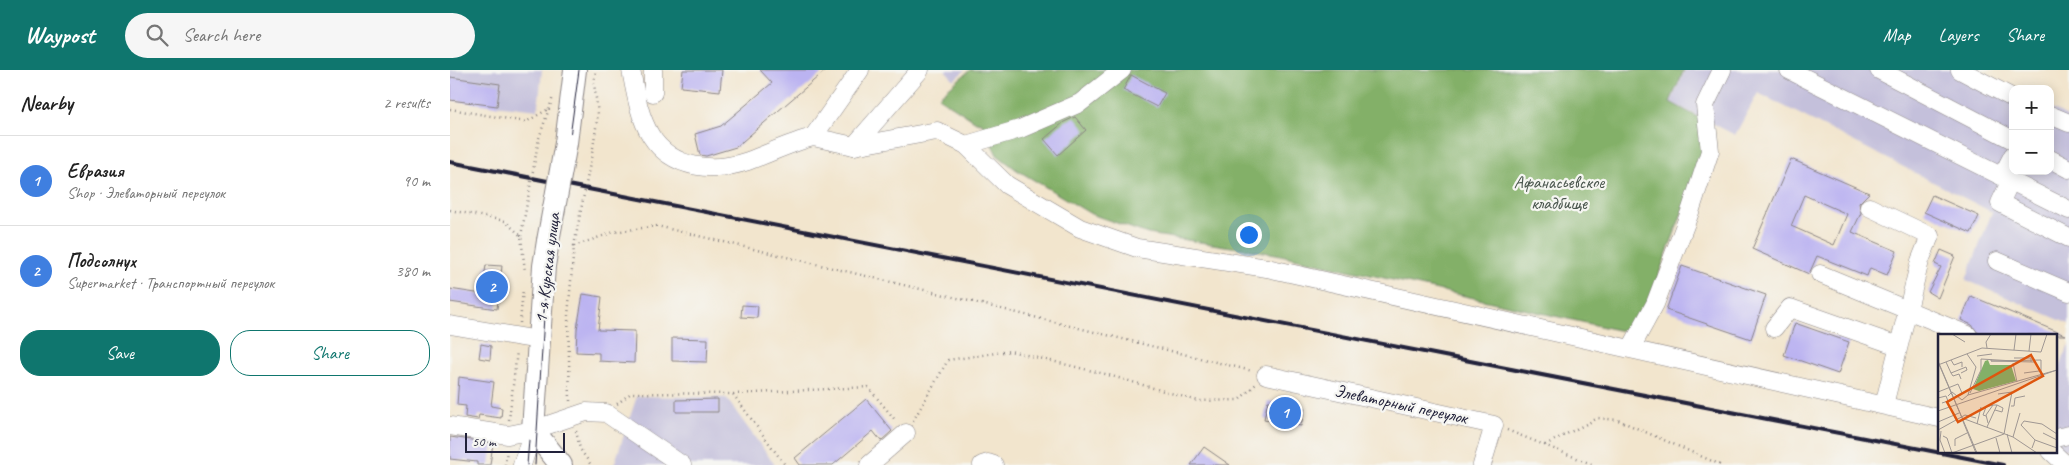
<!DOCTYPE html>
<html lang="en">
<head>
<meta charset="utf-8">
<style>
  body { margin:0; font-family:Caveat,sans-serif; background:#f6f6f6; color:#222 }
  .controls { position:absolute; right:15px; top:15px; display:grid; overflow:hidden; border-radius:10px; box-shadow:0 2px 12px #0003 }
  .controls button { width:45px; height:45px; display:grid; place-items:center; padding:0; border:0; border-bottom:1px solid #e0e0e0; background:#fff; color:#222; font:25px sans-serif }
  .scale { position:absolute; left:15px; bottom:12px; width:100px; box-sizing:border-box; padding-left:5px; border:2px solid #22223b; border-top:0; font-size:14px; line-height:18px; white-space:nowrap; color:#22223b; -webkit-text-stroke:4px #f6f6f2; paint-order:stroke }
  .you { position:absolute; left:798px; top:164px; width:18px; height:18px; margin:-12px; border:4px solid #fff; border-radius:50%; background:#1a73e8; box-shadow:0 0 0 8px #1a73e833 }
  .badge { display:grid; place-items:center; width:32px; height:32px; border-radius:50%; background:#0f766e; color:#fff; font-size:16px; font-weight:700 }
  .pin { position:absolute; translate:-50% -50%; border:2px solid #fff; box-shadow:0 1px 5px #0006 }
  .list { margin:0; padding:0; list-style:none }
  h2 { display:flex; justify-content:space-between; align-items:center; height:65px; margin:0; padding:0 20px; font-size:21px }
  h2 small { font-size:16px; font-weight:400; color:#767676 }
  .list li { display:grid; grid-template-columns:32px 1fr auto; gap:15px; align-items:center; box-sizing:border-box; height:90px; padding:0 20px; border-top:1px solid #e0e0e0 }
  .list b { display:block; font-size:19px; white-space:nowrap }
  .list p { margin:0; font-size:16px; white-space:nowrap; color:#767676 }
  .list em { font-size:16px; font-style:normal; color:#767676 }
  .actions { display:flex; gap:10px; padding:15px 20px }
  .actions a { flex:1; padding:11px 0; border:1px solid #0f766e; border-radius:20px; text-align:center; font-size:18px; color:#0f766e }
  .actions .main { background:#0f766e; color:#fff }
  .icon { flex:none; width:28px; height:28px; fill:none; stroke:currentColor; stroke-width:2; stroke-linecap:round; stroke-linejoin:round }
  .map { position:relative; flex:none; width:1619px; height:395px; overflow:hidden }
  header { display:flex; align-items:center; gap:30px; box-sizing:border-box; height:70px; padding:0 25px; background:#0f766e; color:#fff }
  header strong { font-size:24px }
  nav { display:flex; gap:28px; margin-inline-start:auto; font-size:18px }
  .search { width:350px; height:45px; background:#f6f6f6; display:flex; align-items:center; gap:12px; box-sizing:border-box; padding:0 18px; border-radius:28px; color:#767676; font-size:19px }
  main { display:flex }
  aside { flex:1; background:#fff }
  .map>svg:first-child { display:block }
</style>
</head>
<body>
<header>
<strong>Waypost</strong>
<div class="search"><svg class="icon" aria-label="search" viewBox="0 0 24 24"><circle cx="10" cy="10" r="6"/><path d="M15 15l6 6"/></svg>Search here</div>
<nav><a>Map</a><a>Layers</a><a>Share</a></nav>
</header>
<main>
<aside>
<h2>Nearby<small>2 results</small></h2>
<ul class="list">
<li><span class="badge" style="background:#3f7fe0">1</span><div><b>Евразия</b><p>Shop · Элеваторный переулок</p></div><em>90 m</em></li>
<li><span class="badge" style="background:#3f7fe0">2</span><div><b>Подсолнух</b><p>Supermarket · Транспортный переулок</p></div><em>380 m</em></li>
</ul>
<div class="actions"><a class="main">Save</a><a>Share</a></div>
</aside>
<div class="map">
<svg width="1619" height="395" viewBox="0 0 1619 395">
  <rect width="100%" height="100%" fill="#f6f6f2"/>
  <filter id="ink" filterUnits="userSpaceOnUse"><feTurbulence type="fractalNoise" baseFrequency=".02" numOctaves="2"/><feDisplacementMap in="SourceGraphic" scale="10" xChannelSelector="R" yChannelSelector="G"/><feConvolveMatrix kernelMatrix="1 2 1 2 8 2 1 2 1" color-interpolation-filters="sRGB"/></filter>
  <filter id="wash" filterUnits="userSpaceOnUse"><feTurbulence type="fractalNoise" baseFrequency=".0096" numOctaves="4" result="noise"/><feDisplacementMap in="SourceGraphic" scale="20" xChannelSelector="R" yChannelSelector="G"/><feGaussianBlur stdDeviation="1.12" result="paint"/><feColorMatrix in="noise" values="0 0 0 0 0 0 0 0 0 0 0 0 0 0 0 0 0 1.4 0 .05"/><feComposite in="paint" operator="in"/></filter>
  <g filter="url(#wash)">
    <rect width="100%" height="100%" fill="#f2e5cd"/>
    <!-- industrial -->
    <g fill="#c4c0db">
      <path d="M0,0H92L88,40L0,30Z"/>
      <path d="M495,0H515L504,10Z"/>
      <path d="M1235,0H1528L1563,19V101H1600V38L1619,48V254L1516,210L1542,142L1308,23L1285,65L1221,32Z"/>
      <path d="M1619,274V380L1605,378V309Z"/>
      <path d="M187,326L276,328L325,395H164Z"/>
    </g>
    <!-- forest -->
    <path fill="#83b068" stroke="#526952" d="M520,0H1234L1220,32L1253,50L1255,82L1197,236L1172,261L826,184L698,164L641,144L567,100L547,85L532,53L526,52L488,27Z"/>
    <g id="blocks">
      <!-- building -->
      <g fill="#bbb3f1" fill-rule="evenodd">
        <path d="M233,0H272L270,21L231,17Z"/>
        <path d="M310,0H376L286,77L256,86L250,85L245,64L271,56L322,13Z"/>
        <path d="M681,5L715,23L707,37L673,20Z"/>
        <path d="M0,7L50,14L47,36L0,30Z"/>
        <path d="M625,47L636,60L608,85L594,69L614,52Z"/>
        <path d="M1341,89L1419,123L1409,133L1411,143L1402,162L1447,181L1437,205L1420,198L1417,206L1367,186L1359,204L1302,179ZM1354,125L1397,144L1384,175L1341,156Z"/>
        <path d="M1482,125L1529,146L1521,163L1474,142Z"/>
        <path d="M1491,180L1505,186L1488,228L1478,222L1491,197L1485,194Z"/>
        <path d="M36,195L52,196L47,239L0,232V219L32,224Z"/>
        <path d="M1232,196L1316,225L1301,269L1216,240Z"/>
        <path d="M133,224L152,227L148,260L185,261L184,293L149,291V283L126,282L127,259Z"/>
        <path d="M1521,226L1615,265H1534L1528,263L1522,255L1511,250Z"/>
        <path d="M292,235L308,236L307,248L291,247Z"/>
        <path d="M1345,253L1399,272L1388,304L1334,285Z"/>
        <path d="M222,268L258,269L257,292L222,291Z"/>
        <path d="M31,274L41,276L40,290L29,288Z"/>
        <path d="M9,307L44,312L41,336L52,338L51,348L29,345L28,349L15,347L16,336L7,335Z"/>
        <path d="M268,329V342H226V330Z"/>
        <path d="M416,329L442,361L431,371L423,361L383,395H350L345,388Z"/>
        <path d="M818,331L855,338L851,356L814,349Z"/>
        <path d="M0,367L43,373L40,395H27V392L0,389Z"/>
        <path d="M754,377L780,395H741Z"/>
      </g>
    </g>
  </g>
  <g filter="url(#ink)">
    <use href="#blocks" fill-opacity="0" stroke="#8a8484" stroke-width="1"/>
    <g fill="none" stroke-linecap="round" stroke-linejoin="round">
      <defs>
        <g id="minor">
          <path d="M181,0C185,21 189,47 201,66C222,99 263,103 298,91C320,83 340,73 363,67L410,0"/>
          <path d="M1339,0L1619,140"/>
          <path d="M1429,0L1563,70"/>
          <path d="M1510,0L1563,28"/>
          <path d="M203,23V0"/>
          <path d="M1600,45L1619,53"/>
          <path d="M363,67L404,76L487,61L516,75L557,115L630,158L687,178L817,198L1489,348"/>
          <path d="M516,75L570,59L630,33L672,0"/>
          <path d="M404,76L470,0"/>
          <path d="M1600,89L1619,99"/>
          <path d="M1552,106L1563,85"/>
          <path d="M1561,110L1550,133L1619,168"/>
          <path d="M1419,137L1480,166L1470,191L1434,335"/>
          <path d="M1547,191L1619,222"/>
          <path d="M1370,204L1518,265"/>
          <path d="M0,255L89,270"/>
          <path d="M1324,258L1340,238L1448,276"/>
          <path d="M1181,278L1205,234L1240,142L1260,81L1255,35L1272,0"/>
          <path d="M816,305L1044,355L1032,395"/>
          <path d="M0,356L58,365L83,360L136,342L156,343L232,395"/>
          <path d="M1605,368L1619,365"/>
          <path d="M1601,381L1616,395"/>
          <path d="M72,395L83,360"/>
          <path d="M419,395L456,363"/>
          <path d="M532,395L538,393L544,395"/>
        </g>
        <g id="major">
          <path d="M116,73L125,0"/>
          <path d="M98,171L94,196L83,360L111,395"/>
        </g>
      </defs>
      <!-- minor casing -->
      <use href="#minor" stroke="#8a8484" stroke-width="19"/>
      <!-- major casing -->
      <use href="#major" stroke="#8a8484" stroke-width="24"/>
      <!-- path -->
      <g stroke="#8a8484" stroke-width="2.5" stroke-dasharray="1 4" stroke-linecap="butt">
        <path d="M0,39L76,52L100,38"/>
        <path d="M89,68L103,27"/>
        <path d="M143,78L148,44L144,13L146,0"/>
        <path d="M0,140L55,151L71,166L75,201"/>
        <path d="M70,253L73,219"/>
        <path d="M283,324L418,317L446,351"/>
        <path d="M120,331L118,246L124,176L164,162L207,156L487,223L802,301"/>
        <path d="M167,334L181,323L283,324L335,395"/>
        <path d="M59,350L67,281"/>
        <path d="M463,351L498,290L560,281L655,304L748,331L789,330L806,314"/>
        <path d="M1057,360L1144,395"/>
        <path d="M126,361L130,379L141,395"/>
        <path d="M1095,375L1148,348L1168,350L1271,395"/>
        <path d="M55,395L57,380"/>
      </g>
      <!-- minor -->
      <use href="#minor" stroke="#fff" stroke-width="18"/>
      <!-- major -->
      <use href="#major" stroke="#fff" stroke-width="22"/>
      <!-- tram -->
      <g stroke="#22223b" stroke-width="1">
        <path d="M77,395L79,370"/>
        <path d="M85,395L97,196L119,74L129,0"/>
      </g>
      <!-- rail -->
      <path stroke="#22223b" stroke-width="4" d="M0,92L1553,395"/>
      <defs>
        <path id="major-bridge" d="M98,171L116,73"/>
      </defs>
      <!-- major-bridge casing -->
      <use href="#major-bridge" stroke="#8a8484" stroke-width="24" stroke-linecap="butt"/>
      <!-- path-bridge -->
      <g stroke="#8a8484" stroke-width="2.5" stroke-dasharray="1 4" stroke-linecap="butt">
        <path d="M71,166L89,68"/>
        <path d="M124,176L143,78"/>
      </g>
      <!-- major-bridge -->
      <use href="#major-bridge" stroke="#fff" stroke-width="22"/>
    </g>
  </g>
  <g text-anchor="middle" stroke-width="4.5" stroke-linejoin="round" paint-order="stroke">
    <!-- park labels -->
    <g font-size="18" fill="#49554d" stroke="#f6f6f2">
      <text x="1109" y="118">Афанасьевское<tspan x="1109" dy="21">кладбище</tspan></text>
    </g>
    <!-- street labels -->
    <g font-size="18" fill="#22223b" stroke="#f6f6f2">
      <text transform="translate(97 198) rotate(-83)" y="6">1-я Курская улица</text>
      <text transform="translate(951 334) rotate(12)" y="6">Элеваторный переулок</text>
    </g>
  </g>
  <!-- overview -->
  <g transform="translate(1488 264)">
    <rect width="119" height="119" fill="#f2e5cd"/>
    <path d="M50,26L52,31H73L78,47L41,57L35,55L47,27Z" fill="#83b068"/>
    <path fill="none" stroke="#9f9793" stroke-width="1" d="M14,0L27,8M49,14L48,8L53,0M76,16L78,0M91,17L93,0M39,22L54,20M76,24H93V28M53,25V27L103,26V41M13,26L16,31L24,28V33M0,27L39,119M53,27L96,28M0,28L24,84L75,103L99,119M8,28L13,39L28,33L29,36L23,39M75,29L79,48M0,31L44,14L103,18L109,0M13,39L15,42L21,40L23,45M86,39L101,37M0,58L20,50L24,59M32,59L43,36V25L76,27M30,61L119,36M10,62L14,58L24,66L30,61L38,33L29,20M0,64L8,62L10,67L4,69M73,72H76L77,64L87,62M0,77L119,36M48,82L45,81L48,73L55,71M24,85L38,119M0,88L21,79M50,89L48,81L55,71H59M39,90L43,73M49,93L59,71L65,74L64,78L57,76M0,96L27,81L38,84M3,97L2,106L7,119M105,99L119,106M69,100L74,119M5,102L9,104L14,119M75,103L82,79M58,104L62,119M97,106L119,114M17,112V105L29,99M94,114L97,106L83,91L86,87L104,90L119,100M14,119L66,100L74,58L60,60"/>
    <path fill="#de560e" fill-opacity="0.15" stroke="#de560e" stroke-width="2.5" d="M93,21L105,42L20,88L9,68Z"/>
    <rect width="119" height="119" fill="none" stroke="#22223b" stroke-width="2.5"/>
  </g>
</svg>
<div class="controls">
<button>+</button>
<button>−</button>
</div>
<div class="scale">50 m</div>
<div class="you"></div>
<div class="pin badge" style="left:835px;top:343px;background:#3f7fe0">1</div>
<div class="pin badge" style="left:42px;top:217px;background:#3f7fe0">2</div>
</div>
</main>
</body>
</html>
